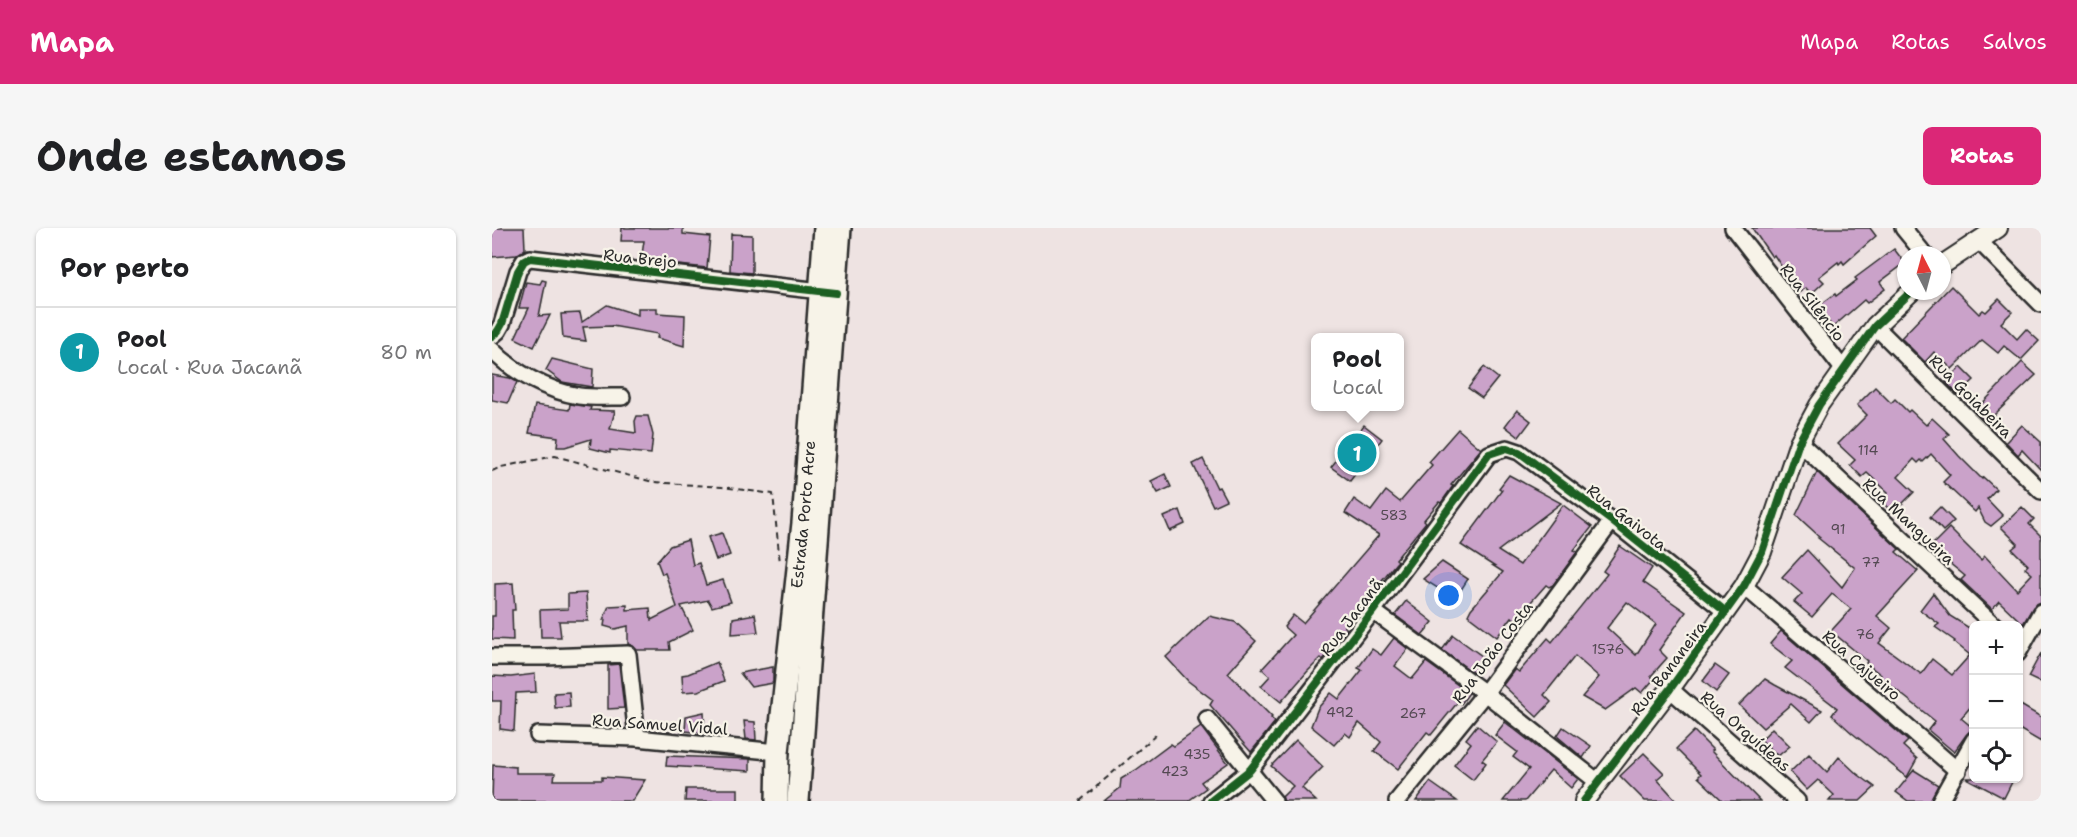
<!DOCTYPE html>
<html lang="pt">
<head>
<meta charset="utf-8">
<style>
  body { margin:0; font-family:"Shantell Sans",sans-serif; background:#f6f6f6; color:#202124 }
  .controls { position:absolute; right:18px; bottom:18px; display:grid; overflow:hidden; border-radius:9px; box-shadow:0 2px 4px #0004 }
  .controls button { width:54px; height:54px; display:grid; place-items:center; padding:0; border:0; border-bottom:2px solid #e0e0e0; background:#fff; color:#202124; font:30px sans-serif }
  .compass { position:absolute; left:1405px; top:18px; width:54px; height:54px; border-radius:50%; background:#fff; box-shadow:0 2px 4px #0004; rotate:354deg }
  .you { position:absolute; left:957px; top:368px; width:21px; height:21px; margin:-15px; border:4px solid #fff; border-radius:50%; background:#1a73e8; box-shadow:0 0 0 9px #1a73e833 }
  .badge { display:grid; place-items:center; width:39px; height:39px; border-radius:50%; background:#db2777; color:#fff; font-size:20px; font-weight:700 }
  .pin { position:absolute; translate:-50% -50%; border:3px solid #fff; box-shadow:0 2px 6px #0006 }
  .popup { position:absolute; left:819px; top:105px; width:93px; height:78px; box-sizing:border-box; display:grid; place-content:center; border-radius:9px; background:#fff; filter:drop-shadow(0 2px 4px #0005); font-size:20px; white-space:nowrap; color:#757577 }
  .popup b { font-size:22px; color:#202124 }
  .popup::after { content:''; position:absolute; left:50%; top:100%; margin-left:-12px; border:12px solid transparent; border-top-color:#fff }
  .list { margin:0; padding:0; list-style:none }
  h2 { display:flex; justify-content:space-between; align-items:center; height:78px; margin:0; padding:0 24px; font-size:26px }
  h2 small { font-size:20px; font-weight:400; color:#757577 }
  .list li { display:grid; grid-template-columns:39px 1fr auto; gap:18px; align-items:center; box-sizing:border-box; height:90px; padding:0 24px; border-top:2px solid #e0e0e0 }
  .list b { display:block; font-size:22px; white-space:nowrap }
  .list p { margin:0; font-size:20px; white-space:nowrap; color:#757577 }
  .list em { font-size:20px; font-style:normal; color:#757577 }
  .icon { flex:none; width:33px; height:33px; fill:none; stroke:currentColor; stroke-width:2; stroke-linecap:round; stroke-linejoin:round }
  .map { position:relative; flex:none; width:1549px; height:573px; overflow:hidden; border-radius:9px }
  header { display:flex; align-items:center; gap:36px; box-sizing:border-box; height:84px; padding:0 30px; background:#db2777; color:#fff }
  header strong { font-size:28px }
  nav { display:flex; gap:33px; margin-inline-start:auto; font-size:21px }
  .intro { display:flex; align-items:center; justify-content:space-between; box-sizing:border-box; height:144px; padding:0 36px }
  h1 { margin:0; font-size:42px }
  .button { padding:15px 27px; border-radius:9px; background:#db2777; color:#fff; font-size:21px; font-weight:700 }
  main { display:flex; gap:36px; padding:0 36px }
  aside { flex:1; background:#fff; border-radius:9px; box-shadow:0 2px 4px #0004 }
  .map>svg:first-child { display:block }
</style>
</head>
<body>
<header>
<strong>Mapa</strong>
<nav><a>Mapa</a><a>Rotas</a><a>Salvos</a></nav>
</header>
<div class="intro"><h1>Onde estamos</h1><a class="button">Rotas</a></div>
<main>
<aside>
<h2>Por perto<small></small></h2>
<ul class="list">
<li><span class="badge" style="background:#0f9aa8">1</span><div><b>Pool</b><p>Local · Rua Jacanã</p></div><em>80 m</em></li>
</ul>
</aside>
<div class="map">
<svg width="1549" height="573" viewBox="0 0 1549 573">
  <rect width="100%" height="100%" fill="#eee3e2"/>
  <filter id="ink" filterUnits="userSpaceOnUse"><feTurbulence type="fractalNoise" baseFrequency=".0167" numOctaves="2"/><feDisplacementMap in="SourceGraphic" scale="12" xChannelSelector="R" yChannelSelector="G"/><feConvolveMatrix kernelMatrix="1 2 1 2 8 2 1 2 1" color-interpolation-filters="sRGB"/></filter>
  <g filter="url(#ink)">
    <!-- building -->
    <g fill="#caa2c9" stroke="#2b2b2b" stroke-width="1.5" fill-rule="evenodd">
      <path d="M0,0H32L33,21L25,27L0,29Z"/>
      <path d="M130,0H191V6L218,9L215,40L149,33L152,13H129Z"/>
      <path d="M1260,0H1378L1384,8L1352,36L1350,33L1347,36L1346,34L1327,49L1332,54L1319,66L1314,60L1305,66L1294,52L1297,50L1282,27L1280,29Z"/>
      <path d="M239,6L260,7V45L238,43Z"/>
      <path d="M1402,21L1413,35L1388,54L1393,61L1375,75L1372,72L1341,99L1328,84L1332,81L1328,77L1343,66L1344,68L1365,52L1363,50Z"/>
      <path d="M50,52L54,53L47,88L58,87L42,119L23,110L37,80H27L34,54L48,56Z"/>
      <path d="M1459,58L1487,86L1491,82L1494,84L1507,71L1520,84L1509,95L1525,111L1534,101L1547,113L1529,132L1512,118L1506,125L1490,112L1460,141L1442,124L1433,134L1409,110Z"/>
      <path d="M115,77L146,87V80H165V85L193,87L192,118L165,110L166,106L120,98L91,99L94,113L71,110L69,86L88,85L90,94Z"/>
      <path d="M60,131L101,141L100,159L70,154L54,142Z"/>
      <path d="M1530,134L1544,147L1502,187L1503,188L1495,196L1483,183Z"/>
      <path d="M992,139L1006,150L990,170L976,160Z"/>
      <path d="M1469,139L1482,152L1466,167L1454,154Z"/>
      <path d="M0,147L18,150L25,154L16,175L0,172Z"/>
      <path d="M1383,159L1399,175L1403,171L1416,184L1418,182L1434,197L1440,190L1457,206L1452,211L1467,228L1490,251L1491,249L1504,261L1495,271L1511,288L1499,298L1493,294L1486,280L1483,284L1451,254L1458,247L1439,226L1431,234L1429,232L1426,235L1422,231L1406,249L1422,264L1401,285L1388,272L1396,264L1375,245L1370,249L1358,237L1363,232L1346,216L1375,187L1365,177Z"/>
      <path d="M78,176L99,179L98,182L123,183L118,201L144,205L143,193L145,188H156L161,207L159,226L118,222V225L98,220L99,211L73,219H65L66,209L37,205L43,177L77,182Z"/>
      <path d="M1025,182L1039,193L1027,209L1013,198Z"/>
      <path d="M872,197L890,211L858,253L839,239Z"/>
      <path d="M1530,197L1549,214V242L1530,222L1526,227L1514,214Z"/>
      <path d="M966,201L989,221L959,257L961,258L949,275L947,274L932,292L934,294L904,331L906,333L904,335L852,398L855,401L831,432L829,430L815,444L789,474L769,458L778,448L770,441L801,407L792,399L801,387L811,395L887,307L853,285L862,271L879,283L894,263L908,274L940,237L937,234Z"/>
      <path d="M711,231L725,260L727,259L734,272L721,278L701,236Z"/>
      <path d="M1325,244L1407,321L1404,324L1426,343L1385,388L1399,400L1387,415L1429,446L1440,431L1460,447L1478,427L1462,414L1463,413L1443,399L1447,396L1428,382L1441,365L1458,388L1482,403V475L1469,490L1481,500L1474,507L1462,524L1436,502L1443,493L1388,449L1389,447L1374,435L1375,433L1339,403L1359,381L1340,366L1320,389L1302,374L1310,366L1290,349L1315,322L1350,359L1363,340L1326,310L1328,309L1304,287Z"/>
      <path d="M673,246L679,259L666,265L659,253Z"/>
      <path d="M1017,247L1069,275L1006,323L1028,337L1071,277L1100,299L1082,322L1085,324L1061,357L1057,359L1054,357L1023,392L1020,389L1005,409L976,387L979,381L1011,344L969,317L1010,262L1007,260Z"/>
      <path d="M1448,279L1462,293L1451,303L1438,289Z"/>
      <path d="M1530,279L1542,291L1537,296L1549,308V374L1541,379L1531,396L1507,373L1500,381L1469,352L1473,348L1445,325L1440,317L1457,300L1489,332L1493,328L1525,362L1540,346L1533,340L1536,337L1520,321L1526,316L1509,299Z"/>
      <path d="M688,282L693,296L678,303L672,289Z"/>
      <path d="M230,305L238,327L224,332L216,309Z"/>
      <path d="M196,312L201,337L207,335L214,357L231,352L239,374L220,379L216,372L189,378L201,402L177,414L178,422H145L141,418L136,416V398L123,401L112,398L113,392H111L117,378L135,377V382L158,380L159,392L185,379L173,345L170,346L165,333L178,318Z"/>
      <path d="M1128,318L1160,340L1151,354L1194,384L1167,422L1175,430L1159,448L1162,451L1150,465L1144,460L1113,482L1090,469L1107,449L1083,428L1052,467L1059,474L1045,489L1011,457L1023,441L1027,444L1056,410L1060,414L1115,346L1111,343ZM1135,374L1164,396L1144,427L1115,400Z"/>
      <path d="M950,334L976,351L963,371L931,351Z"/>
      <path d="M21,355L23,382H20L21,412L0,411V388H3V356Z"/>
      <path d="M94,365L96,393H67L69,409H49L48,382L76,381V366Z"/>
      <path d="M914,373L941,394L930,407L903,387Z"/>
      <path d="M263,386L266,404L240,406L241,390Z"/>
      <path d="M717,388L743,394L764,413L736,445L780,489L779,490L783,494L759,524L718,477L721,472L696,453L674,429Z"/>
      <path d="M1289,403L1416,513L1411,518L1425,531L1415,549L1360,505L1340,487L1345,480L1293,440L1300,433L1278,416Z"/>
      <path d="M961,407L994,431L983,446L950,422Z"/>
      <path d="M902,410L916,421L903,438L920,451L934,434L977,465L969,476L966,474L939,507L935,504L906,541L882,523L889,514L867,495L858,509L853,505L842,517L819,498L826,480L839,465L847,471L870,442L866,440L880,421L889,427Z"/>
      <path d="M1549,425V455L1536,449Z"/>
      <path d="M225,434L232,453L206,463L191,464L190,447L196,446Z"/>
      <path d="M127,436L132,480L116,481V437Z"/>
      <path d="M1223,437L1237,447L1224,464L1211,453Z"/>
      <path d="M281,439V455L259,459L248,445Z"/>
      <path d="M43,446L44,464L24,465L22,503L8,501L9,473H0V448L19,449Z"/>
      <path d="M1273,451L1283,457L1330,482L1319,494L1299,476L1271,500L1247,477Z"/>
      <path d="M77,464L78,479L63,480L62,465Z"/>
      <path d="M1527,476L1549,489V514L1527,501Z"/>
      <path d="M212,484L213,505L193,503L194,488Z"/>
      <path d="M252,493L263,494L264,512L254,511Z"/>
      <path d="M1013,494L1086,551L1079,560L1059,542L1033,573H1011L1037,541L1021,529L1025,524L1003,507Z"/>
      <path d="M985,497L1005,514L990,532L994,535L981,552L962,537L979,515L974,511Z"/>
      <path d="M709,499L736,535L709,554L714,560L696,573H612L628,560L629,551L644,542L679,516L682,518Z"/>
      <path d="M1071,499L1099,518L1091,530L1065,508Z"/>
      <path d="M1280,500L1298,518L1286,528L1269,512Z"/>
      <path d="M1202,503L1221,522L1219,523L1268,573H1231L1206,549L1209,546L1184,521Z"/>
      <path d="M804,512L831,539L810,560L824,573H792L790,569L801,558L779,538Z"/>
      <path d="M1152,525L1172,545L1165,551L1185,573H1153L1128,548Z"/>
      <path d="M1317,526L1335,544L1347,529L1364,545L1383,559L1368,573H1337L1342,567L1326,552L1315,562L1298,544Z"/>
      <path d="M175,528L258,531V543L174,538Z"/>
      <path d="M1,537L24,539V545H63L62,552H110V549L153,552L140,573H0Z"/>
      <path d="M1422,542L1446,557L1438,573H1416L1404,564Z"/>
      <path d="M1474,550H1522L1512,570Z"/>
      <path d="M938,554L965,573H924Z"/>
      <path d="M194,561H246V573H193Z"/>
    </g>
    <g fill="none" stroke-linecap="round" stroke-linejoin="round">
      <defs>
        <g id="minor">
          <path d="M1241,0L1351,141"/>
          <path d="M1411,0L1433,27"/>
          <path d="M1486,12L1549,76"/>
          <path d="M1383,98L1549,263"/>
          <path d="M0,108L6,103L10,96L26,43L32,33L38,30L338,64"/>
          <path d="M0,122C21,144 56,163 87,168C101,170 116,169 130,169"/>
          <path d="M1307,214L1503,398"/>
          <path d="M1252,358L1466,543"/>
          <path d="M881,383L993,465L1106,554"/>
          <path d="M1526,425L1549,384"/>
          <path d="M0,429H53L136,426L145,510"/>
          <path d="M1178,461L1305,573"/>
          <path d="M715,491L782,573"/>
          <path d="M46,507L145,510L286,524"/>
          <path d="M719,573L758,542L881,383L997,226L1015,220L1027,224L1120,293L1234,384"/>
          <path d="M905,573L993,465L1120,293"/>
          <path d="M1448,573L1482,512"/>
        </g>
        <g id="tertiary">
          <path d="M1450,37L1506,0"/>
          <path d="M1092,573L1178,461L1252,358L1270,324L1307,214L1327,177L1383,98L1420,63"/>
        </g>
        <g id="secondary">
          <path id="s1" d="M285,573L286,524L311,295L333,0"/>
          <path d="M306,573L348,0"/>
        </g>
      </defs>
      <!-- minor casing -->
      <use href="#minor" stroke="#2b2b2b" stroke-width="20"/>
      <!-- tertiary casing -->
      <use href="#tertiary" stroke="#2b2b2b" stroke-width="22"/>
      <!-- secondary casing -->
      <use href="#secondary" stroke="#2b2b2b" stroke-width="26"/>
      <!-- path -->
      <g stroke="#2b2b2b" stroke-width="2" stroke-dasharray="6 4.5" stroke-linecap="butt">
        <path d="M0,243L9,239L63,228L161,254L230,259L281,266L288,335"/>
        <path d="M588,573L664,507"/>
      </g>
      <!-- minor -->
      <use href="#minor" stroke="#f7f3e8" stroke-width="15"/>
      <!-- tertiary -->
      <use href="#tertiary" stroke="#f7f3e8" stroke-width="18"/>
      <!-- secondary -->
      <use href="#secondary" stroke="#f7f3e8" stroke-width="21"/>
      <defs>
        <g id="cycleway">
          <path d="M0,108L6,103L10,96L26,43L32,33L38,30L344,65"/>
          <path d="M719,573L758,542L881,383L997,226L1015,220L1027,224L1120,293L1234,384"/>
          <path d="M1092,573L1178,461L1252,358L1270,324L1307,214L1327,177L1383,98L1420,63"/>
        </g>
      </defs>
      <!-- cycleway casing -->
      <use href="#cycleway" stroke="#f7f3e8" stroke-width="11"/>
      <!-- cycleway -->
      <use href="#cycleway" stroke="#1b5e20" stroke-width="8"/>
    </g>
  </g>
  <g text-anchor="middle" stroke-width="4.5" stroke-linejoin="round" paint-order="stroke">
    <!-- number labels -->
    <g font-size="14" fill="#534952">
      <text x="1376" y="227">114</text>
      <text x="902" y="292">583</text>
      <text x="1346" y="306">91</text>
      <text x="1379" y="339">77</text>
      <text x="1373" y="411">76</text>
      <text x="1116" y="426">1576</text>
      <text x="848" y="489">492</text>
      <text x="921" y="490">267</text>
      <text x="705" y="531">435</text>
      <text x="683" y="548">423</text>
    </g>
    <!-- street labels -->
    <g font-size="16" fill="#2b2b2b" stroke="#f7f3e8">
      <text transform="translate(148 30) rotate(6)" y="6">Rua Brejo</text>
      <text transform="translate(1321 74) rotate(52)" y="6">Rua Silêncio</text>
      <text transform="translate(1479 168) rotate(45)" y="6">Rua Goiabeira</text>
      <text dy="6" stroke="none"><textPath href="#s1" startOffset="288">Estrada Porto Acre</textPath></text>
      <text transform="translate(1135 289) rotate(38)" y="6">Rua Gaivota</text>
      <text transform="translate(1417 293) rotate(43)" y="6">Rua Mangueira</text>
      <text transform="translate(859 389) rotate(-53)" y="6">Rua Jacanã</text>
      <text transform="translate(1000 424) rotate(-53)" y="6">Rua João Costa</text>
      <text transform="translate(1370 437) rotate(41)" y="6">Rua Cajueiro</text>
      <text transform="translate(1176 440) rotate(-53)" y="6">Rua Bananeira</text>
      <text transform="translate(168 496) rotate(4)" y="6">Rua Samuel Vidal</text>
      <text transform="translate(1254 503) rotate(41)" y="6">Rua Orquídeas</text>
    </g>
  </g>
</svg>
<div class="controls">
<button>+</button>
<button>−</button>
<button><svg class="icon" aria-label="locate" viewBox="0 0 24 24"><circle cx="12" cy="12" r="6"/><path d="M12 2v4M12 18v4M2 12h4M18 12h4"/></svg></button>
</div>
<svg class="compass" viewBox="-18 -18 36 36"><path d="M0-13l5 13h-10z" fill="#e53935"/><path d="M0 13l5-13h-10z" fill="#757577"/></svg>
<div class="you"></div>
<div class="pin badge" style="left:865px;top:225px;background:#0f9aa8">1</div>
<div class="popup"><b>Pool</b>Local</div>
</div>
</main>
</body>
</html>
